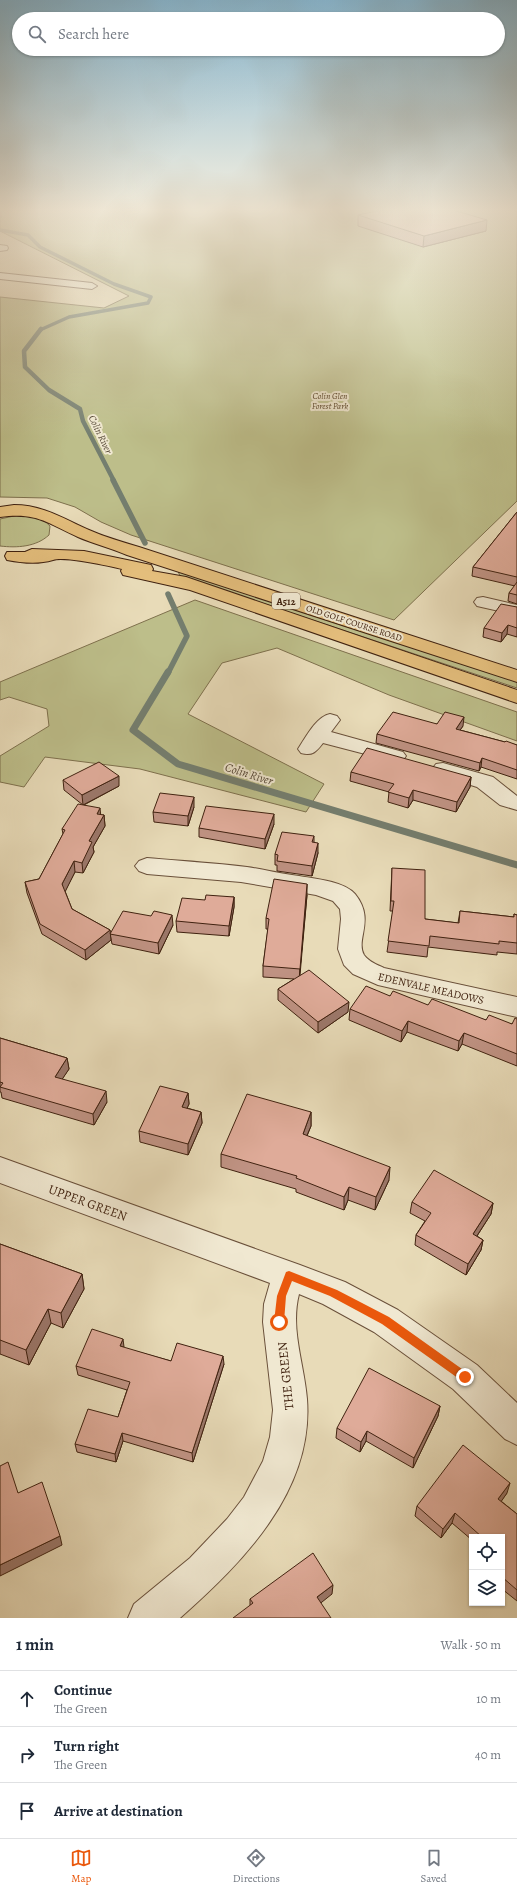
<!DOCTYPE html>
<html lang="en">
<head>
<meta charset="utf-8">
<style>
  body { margin:0; font-family:Alegreya,serif; background:#f6f6f7; color:#1f2937 }
  .controls { position:absolute; right:12px; bottom:12px; display:grid; overflow:hidden; border-radius:0px; box-shadow:0 1px 3px #0004 }
  .controls button { width:36px; height:36px; display:grid; place-items:center; padding:0; border:0; border-bottom:1px solid #e0e1e3; background:#fff; color:#1f2937; font:20px sans-serif }
  .stop { position:absolute; width:12px; height:12px; margin:-9px; border:3px solid #ea580c; border-radius:50%; background:#fff }
  .stop.end { background:#ea580c; border-color:#fff; box-shadow:0 1px 4px #0008 }
  .list { margin:0; padding:0; list-style:none }
  h2 { display:flex; justify-content:space-between; align-items:center; height:52px; margin:0; padding:0 16px; font-size:17px }
  h2 small { font-size:13px; font-weight:400; color:#747a83 }
  .list li { display:grid; grid-template-columns:26px 1fr auto; gap:12px; align-items:center; box-sizing:border-box; height:56px; padding:0 16px; border-top:1px solid #e0e1e3 }
  .list b { display:block; font-size:15px; white-space:nowrap }
  .list p { margin:0; font-size:13px; white-space:nowrap; color:#747a83 }
  .list em { font-size:13px; font-style:normal; color:#747a83 }
  .icon { flex:none; width:22px; height:22px; fill:none; stroke:currentColor; stroke-width:2; stroke-linecap:round; stroke-linejoin:round }
  .map { position:relative; flex:none; width:517px; height:1618px; overflow:hidden }
  .search { position:absolute; background:#fff; box-shadow:0 1px 3px #0004; left:12px; right:12px; top:12px; height:44px; display:flex; align-items:center; gap:10px; box-sizing:border-box; padding:0 14px; border-radius:22px; color:#747a83; font-size:15px }
  .sheet { height:220px; background:#fff }
  nav { display:flex; justify-content:space-around; align-items:center; box-sizing:border-box; height:56px; border-top:1px solid #e0e1e3; background:#fff; font-size:11px; color:#747a83 }
  nav a { display:grid; justify-items:center; gap:2px }
  nav .on { color:#ea580c }
  .map>svg:first-child { display:block }
</style>
</head>
<body>
<div class="map">
<svg width="517" height="1618" viewBox="0 0 517 1618">
  <rect width="100%" height="100%" fill="#e8dbb8"/>
  <filter id="stains"><feTurbulence type="fractalNoise" baseFrequency=".005" numOctaves="4"/><feColorMatrix values="0 0 0 0 .2 0 0 0 0 .09 0 0 0 0 .02 0 0 0 .5 -.17"/></filter>
  <radialGradient id="worn" r=".72"><stop offset=".6" stop-color="#630" stop-opacity="0"/><stop offset="1" stop-color="#630" stop-opacity=".3"/></radialGradient>
  <!-- green -->
  <g fill="#bdbe8a" stroke="#7e704d">
    <path d="M0,210H517V501L394,620L131,535L101,522L75,507L47,498L0,497V297L104,308L129,296L0,231Z"/>
    <path d="M14,516C27,516 41,516 50,526L49,535C36,547 17,548 0,546V519Z"/>
    <path d="M177,569L517,680V688L180,576Z"/>
    <path d="M195,600L517,712V741L389,695L277,648L222,663L188,714L324,784L306,812L140,769L45,757L24,787L0,782V756L49,726L47,709L9,697L0,700V682Z"/>
  </g>
  <g fill="none" stroke-linecap="round" stroke-linejoin="round">
    <!-- stream-far3 -->
    <g stroke="#747e6f" stroke-width="3.5">
      <path d="M0,211V217"/>
      <path d="M0,230L28,235L40,247L114,284L151,297L148,303L69,317L40,330"/>
    </g>
    <!-- stream-far2 -->
    <path stroke="#747e6f" stroke-width="4.5" d="M41,329L24,351L25,367L49,390L80,409L83,421L114,481"/>
    <!-- stream-far1 -->
    <g stroke="#747e6f" stroke-width="5.5">
      <path d="M113,480L145,543"/>
      <path d="M168,673L187,636L168,594"/>
    </g>
    <!-- stream -->
    <path stroke="#747e6f" stroke-width="7" d="M168,672L133,730L178,764L517,865"/>
    <defs>
      <g id="street">
        <path d="M0,245L7,246L8,248L7,250L0,251Z"/>
        <path d="M0,273L92,283L97,286L92,289L0,279Z"/>
        <path d="M483,597L517,605V615L477,606L474,602L477,598Z"/>
        <path d="M330,714L337,716L340,720L331,732L403,752L406,756L403,760L396,762L323,743C316,752 313,756 301,753L298,749C306,737 316,717 330,714Z"/>
        <path d="M443,763L493,777L517,796V810L500,805L477,787L436,774L432,769L436,764Z"/>
        <path d="M147,858C180,861 214,863 247,867C262,869 277,873 292,875C309,878 343,880 355,894C376,920 355,939 364,955C369,962 378,965 384,968L517,997V1017L378,985L353,974L344,965L338,949L341,919L340,909L333,901L316,895L241,882L147,874L139,871L135,866L139,861Z"/>
        <path d="M0,1157L300,1265L345,1282L398,1310L477,1365L517,1403V1445L505,1439L453,1389L374,1332L323,1304L299,1294C290,1329 304,1363 307,1399C314,1491 243,1562 180,1618H128L134,1604L190,1558L227,1519L244,1497L263,1461L270,1437L273,1410L263,1322L264,1304L270,1283L0,1183Z"/>
      </g>
      <g id="highway">
        <path d="M14,505C43,505 64,519 89,530C105,537 122,542 139,547L517,670V682L127,555C111,548 94,544 78,537C47,523 37,512 0,517V507Z"/>
        <path d="M32,549L84,551L151,565L153,569L152,571L186,577L517,690V703L190,590L123,575L121,571L122,569C108,566 65,556 53,560C40,564 22,563 7,560L5,556L7,552H25Z"/>
      </g>
    </defs>
    <!-- street casing -->
    <use href="#street" stroke="#6a503a" stroke-width="2"/>
    <!-- highway casing -->
    <use href="#highway" stroke="#402210" stroke-width="2"/>
    <!-- street -->
    <use href="#street" fill="#f0e8d1" fill-rule="evenodd"/>
    <!-- highway -->
    <use href="#highway" fill="#e4be7c" fill-rule="evenodd"/>
  </g>
  <!-- wall -->
  <g fill="#c09384" stroke="#402210">
    <path d="M358,215L486,231L423,247L358,226Z"/>
    <path d="M517,512V604L508,601L509,593L515,586L472,576L473,567Z"/>
    <path d="M517,607V637L507,634L501,642L483,637L484,628Z"/>
    <path d="M437,724L463,726L460,730L505,742L517,745V779L481,767L479,771L376,743L377,734Z"/>
    <path d="M351,772L471,777L470,787L456,812L413,800L408,808L388,802L389,792L350,781Z"/>
    <path d="M63,780L119,786L84,805L101,815H104L105,826L93,847L94,852L83,873L75,872L65,891L72,909L110,930L111,940L86,960L42,934L27,893L25,882L39,879L63,834L62,829L83,805L64,790Z"/>
    <path d="M194,807L188,826L154,822L153,812Z"/>
    <path d="M274,824L265,849L199,837V828Z"/>
    <path d="M314,836V842L318,853L312,876L277,871V865H275V854Z"/>
    <path d="M392,868L425,919L458,923L460,911L514,917V914L517,915V954L497,952V955L428,947L427,957L387,952L393,911H390Z"/>
    <path d="M307,895L300,975L348,1012L318,1033L278,1000V989L294,979L263,977V966L268,929H266V918Z"/>
    <path d="M234,897V907L229,936L177,932L176,921L205,900Z"/>
    <path d="M173,925L159,954L112,944L110,934Z"/>
    <path d="M390,996L486,1020L512,1024L517,1019V1066L462,1044L458,1051L407,1032L401,1042L349,1020L350,1009Z"/>
    <path d="M0,1038L67,1058L69,1069L62,1079L107,1102L94,1125L2,1098L1,1092H0Z"/>
    <path d="M188,1093L189,1104L187,1108L201,1112L202,1123L188,1155L140,1142L139,1131Z"/>
    <path d="M311,1112V1126L307,1136L389,1180L375,1210L348,1200L344,1210L296,1192V1189L221,1167V1154Z"/>
    <path d="M412,1202L493,1203L491,1214L477,1236L483,1240L481,1250L466,1275L415,1245L416,1235L425,1221L410,1213Z"/>
    <path d="M0,1244L82,1274L84,1289L63,1328L51,1323L29,1365L0,1354Z"/>
    <path d="M124,1348L171,1361L224,1364L193,1462L123,1441L116,1462L77,1452L75,1444L118,1417L127,1390L78,1375L76,1366Z"/>
    <path d="M440,1406L438,1416L413,1468L366,1441L360,1452L336,1438L337,1428Z"/>
    <path d="M507,1493L501,1501L517,1514V1601L502,1589V1537H472V1540L452,1523L441,1538L415,1516L417,1506Z"/>
    <path d="M332,1594L250,1605V1599Z"/>
  </g>
  <!-- shaded-wall -->
  <g fill="#9c786b" stroke="#402210">
    <path d="M487,220L486,231L423,247L424,236Z"/>
    <path d="M508,625L507,634L501,642L502,633Z"/>
    <path d="M464,717L463,726L455,737L456,729Z"/>
    <path d="M482,758L481,767L479,771L480,763Z"/>
    <path d="M119,776V786L83,805L82,795Z"/>
    <path d="M471,777L470,787L456,812L457,802Z"/>
    <path d="M413,790V800L408,808L409,798Z"/>
    <path d="M194,797V807L188,826V816Z"/>
    <path d="M100,808L101,818L97,814Z"/>
    <path d="M274,814V824L265,849V839Z"/>
    <path d="M104,815L105,826L93,847L94,852L83,873L82,863L89,841Z"/>
    <path d="M318,843V853L312,876V866Z"/>
    <path d="M74,861L75,872L64,894L62,884Z"/>
    <path d="M307,884V895L299,980L300,969Z"/>
    <path d="M234,897V907L229,936V926Z"/>
    <path d="M172,915L173,925L159,954L158,943Z"/>
    <path d="M110,930L111,940L86,960L85,950Z"/>
    <path d="M349,1002L348,1012L318,1033V1022Z"/>
    <path d="M408,1021L407,1032L401,1042L402,1031Z"/>
    <path d="M464,1033L462,1044L458,1051L459,1041Z"/>
    <path d="M67,1058L69,1069L57,1087L55,1077Z"/>
    <path d="M106,1091L107,1102L94,1125L93,1114Z"/>
    <path d="M188,1093L189,1104L183,1117L182,1107Z"/>
    <path d="M201,1112L202,1123L188,1155V1144Z"/>
    <path d="M311,1112V1126L302,1147L303,1134Z"/>
    <path d="M390,1167L389,1180L375,1210L376,1197Z"/>
    <path d="M349,1187L348,1200L344,1210V1197Z"/>
    <path d="M493,1203L491,1214L471,1245L473,1234Z"/>
    <path d="M483,1240L481,1250L466,1275L468,1264Z"/>
    <path d="M82,1274L84,1289L63,1328L61,1313Z"/>
    <path d="M48,1309L51,1323L29,1365L26,1350Z"/>
    <path d="M123,1339L124,1347L120,1346Z"/>
    <path d="M223,1356L224,1364L193,1462L192,1453Z"/>
    <path d="M440,1406L438,1416L413,1468L414,1458Z"/>
    <path d="M367,1431L366,1441L360,1452L361,1442Z"/>
    <path d="M122,1433L123,1441L116,1462L115,1454Z"/>
    <path d="M510,1483L507,1493L496,1509L498,1499Z"/>
    <path d="M455,1513L452,1523L441,1538L443,1529Z"/>
    <path d="M60,1536L62,1545L0,1576V1565Z"/>
    <path d="M333,1585L332,1594L317,1606V1597Z"/>
  </g>
  <!-- building -->
  <g fill="#dfab99" stroke="#402210">
    <path d="M381,210H453L487,220L424,236L358,215Z"/>
    <path d="M517,512V577L473,567Z"/>
    <path d="M517,582V595L509,593Z"/>
    <path d="M501,604L517,607V628L508,625L502,633L484,628Z"/>
    <path d="M393,712L437,724L445,712L464,717L456,729L505,742L506,741L517,745V770L482,758L480,763L377,734Z"/>
    <path d="M367,748L471,777L457,802L413,790L409,798L388,792L394,784L351,772Z"/>
    <path d="M99,762L119,776L82,795L63,780Z"/>
    <path d="M160,793L194,797L188,816L153,812Z"/>
    <path d="M78,804L100,808L97,814L104,815L89,841L92,842L82,863L74,861L62,884L72,909L110,930L85,950L40,924L25,882L39,879L65,830L62,829Z"/>
    <path d="M206,806L274,814L265,839L199,828Z"/>
    <path d="M282,832L314,836L312,842L318,843L312,866L277,861L278,855L275,854Z"/>
    <path d="M392,868L425,870V919L459,923L460,911L514,917V914L517,915V943L499,941V944L430,936L429,946L388,941L394,901H391Z"/>
    <path d="M274,879L307,884L300,969L263,966L269,919L266,918Z"/>
    <path d="M206,895L234,897L229,926L176,921L182,898L205,900Z"/>
    <path d="M123,911L151,916L154,911L172,915L158,943L110,934Z"/>
    <path d="M309,970L349,1002L318,1022L278,989Z"/>
    <path d="M366,986L390,996L393,991L428,1005L432,999L486,1020L489,1015L512,1024L515,1018L517,1019V1054L464,1033L459,1041L408,1021L402,1031L350,1009Z"/>
    <path d="M0,1038L67,1058L55,1077L106,1091L93,1114L0,1087L3,1083L0,1082Z"/>
    <path d="M160,1086L188,1093L182,1107L201,1112L188,1144L139,1131Z"/>
    <path d="M247,1094L311,1112L303,1134L390,1167L376,1197L349,1187L344,1197L296,1178L297,1176L221,1154Z"/>
    <path d="M434,1170L493,1203L473,1234L483,1240L468,1264L416,1235L431,1213L412,1202Z"/>
    <path d="M0,1244L82,1274L61,1313L48,1309L26,1350L0,1340Z"/>
    <path d="M92,1329L123,1339L120,1346L171,1361L177,1343L223,1356L192,1453L122,1433L115,1454L75,1444L88,1409L118,1417L130,1382L76,1366Z"/>
    <path d="M369,1368L440,1406L414,1458L367,1431L361,1442L337,1428Z"/>
    <path d="M463,1445L510,1483L498,1499L517,1514V1590L502,1577V1537H482L455,1513L443,1529L417,1506Z"/>
    <path d="M8,1462L18,1493L42,1482L60,1536L0,1565V1466Z"/>
    <path d="M313,1553L333,1585L317,1597L331,1618H233L253,1603L250,1599Z"/>
  </g>
  <!-- sky -->
  <linearGradient id="sky" x2="0" y2="1"><stop stop-color="#87b7d1"/><stop offset="0.48" stop-color="#f5efdf"/><stop offset="1" stop-color="#f5efdf" stop-opacity="0"/></linearGradient>
  <rect width="517" height="437" fill="url(#sky)"/>
  <!-- route -->
  <path fill="#ea580c" d="M289,1271L337,1290L389,1317L469,1374L470,1377L469,1381L465,1382L462,1381L382,1324L330,1296L292,1281L286,1296L284,1322L279,1326L275,1325L274,1322L277,1296L286,1272Z"/>
  <g text-anchor="middle" stroke-width="4" stroke-linejoin="round" paint-order="stroke">
    <!-- far-park labels -->
    <g font-size="9" font-style="italic" fill="#5f492e" stroke="#f0e8d1">
      <text x="330" y="399">Colin Glen<tspan x="330" dy="10">Forest Park</tspan></text>
    </g>
    <!-- far-street labels -->
    <g font-size="9" fill="#402210" stroke="#f0e8d1">
      <text transform="translate(354 623) rotate(18)" y="3">OLD GOLF COURSE ROAD</text>
    </g>
    <!-- far-water labels -->
    <g font-size="10" font-style="italic" fill="#564838" stroke="#f0e8d1">
      <text transform="translate(101 434) rotate(64)" y="4">Colin River</text>
    </g>
    <!-- shield labels -->
    <rect fill="#f0e8d1" stroke="#755d4a" stroke-width="1" x="272" y="593" width="28" height="16" rx="3"/>
    <g font-size="10" font-weight="bold" fill="#402210">
      <text x="286" y="605">A512</text>
    </g>
    <!-- street labels -->
    <g font-size="11" fill="#402210" stroke="#f0e8d1">
      <text transform="translate(431 988) rotate(13)" y="4">EDENVALE MEADOWS</text>
    </g>
    <!-- water labels -->
    <g font-size="12" font-style="italic" fill="#564838" stroke="#f0e8d1">
      <text transform="translate(249 774) rotate(17)" y="4">Colin River</text>
    </g>
    <!-- near-street labels -->
    <g font-size="13" fill="#402210" stroke="#f0e8d1">
      <text transform="translate(88 1202) rotate(20)" y="5">UPPER GREEN</text>
      <text transform="translate(285 1376) rotate(-96)" y="5">THE GREEN</text>
    </g>
  </g>
  <rect width="100%" height="100%" filter="url(#stains)"/>
  <rect width="100%" height="100%" fill="url(#worn)"/>
</svg>
<div class="controls">
<button><svg class="icon" aria-label="locate" viewBox="0 0 24 24"><circle cx="12" cy="12" r="6"/><path d="M12 2v4M12 18v4M2 12h4M18 12h4"/></svg></button>
<button><svg class="icon" aria-label="layers" viewBox="0 0 24 24"><path d="M12 4l9 5-9 5-9-5zM3 14l9 5 9-5"/></svg></button>
</div>
<div class="stop" style="left:279px;top:1322px"></div>
<div class="stop end" style="left:465px;top:1377px"></div>
<div class="search"><svg class="icon" aria-label="search" viewBox="0 0 24 24"><circle cx="10" cy="10" r="6"/><path d="M15 15l6 6"/></svg>Search here</div>
</div>
<section class="sheet">
<h2>1 min<small>Walk · 50 m</small></h2>
<ul class="list">
<li><svg class="icon" aria-label="ahead" viewBox="0 0 24 24"><path d="M12 20V5M6 11l6-6 6 6"/></svg><div><b>Continue</b><p>The Green</p></div><em>10 m</em></li>
<li><svg class="icon" aria-label="right" viewBox="0 0 24 24"><path d="M7 20v-9h11M14 6l5 5-5 5"/></svg><div><b>Turn right</b><p>The Green</p></div><em>40 m</em></li>
<li><svg class="icon" aria-label="arrive" viewBox="0 0 24 24"><path d="M6 21V4h12l-3 4 3 4H6"/></svg><div><b>Arrive at destination</b></div></li>
</ul>
</section>
<nav>
<a class="on"><svg class="icon" aria-label="map" viewBox="0 0 24 24"><path d="M3 6l6-2 6 2 6-2v14l-6 2-6-2-6 2zM9 4v14M15 6v14"/></svg>Map</a>
<a><svg class="icon" aria-label="directions" viewBox="0 0 24 24"><path d="M12 3l9 9-9 9-9-9zM9 14v-3h6M13 9l2 2-2 2"/></svg>Directions</a>
<a><svg class="icon" aria-label="saved" viewBox="0 0 24 24"><path d="M7 4h10v16l-5-4-5 4z"/></svg>Saved</a>
</nav>
</body>
</html>
